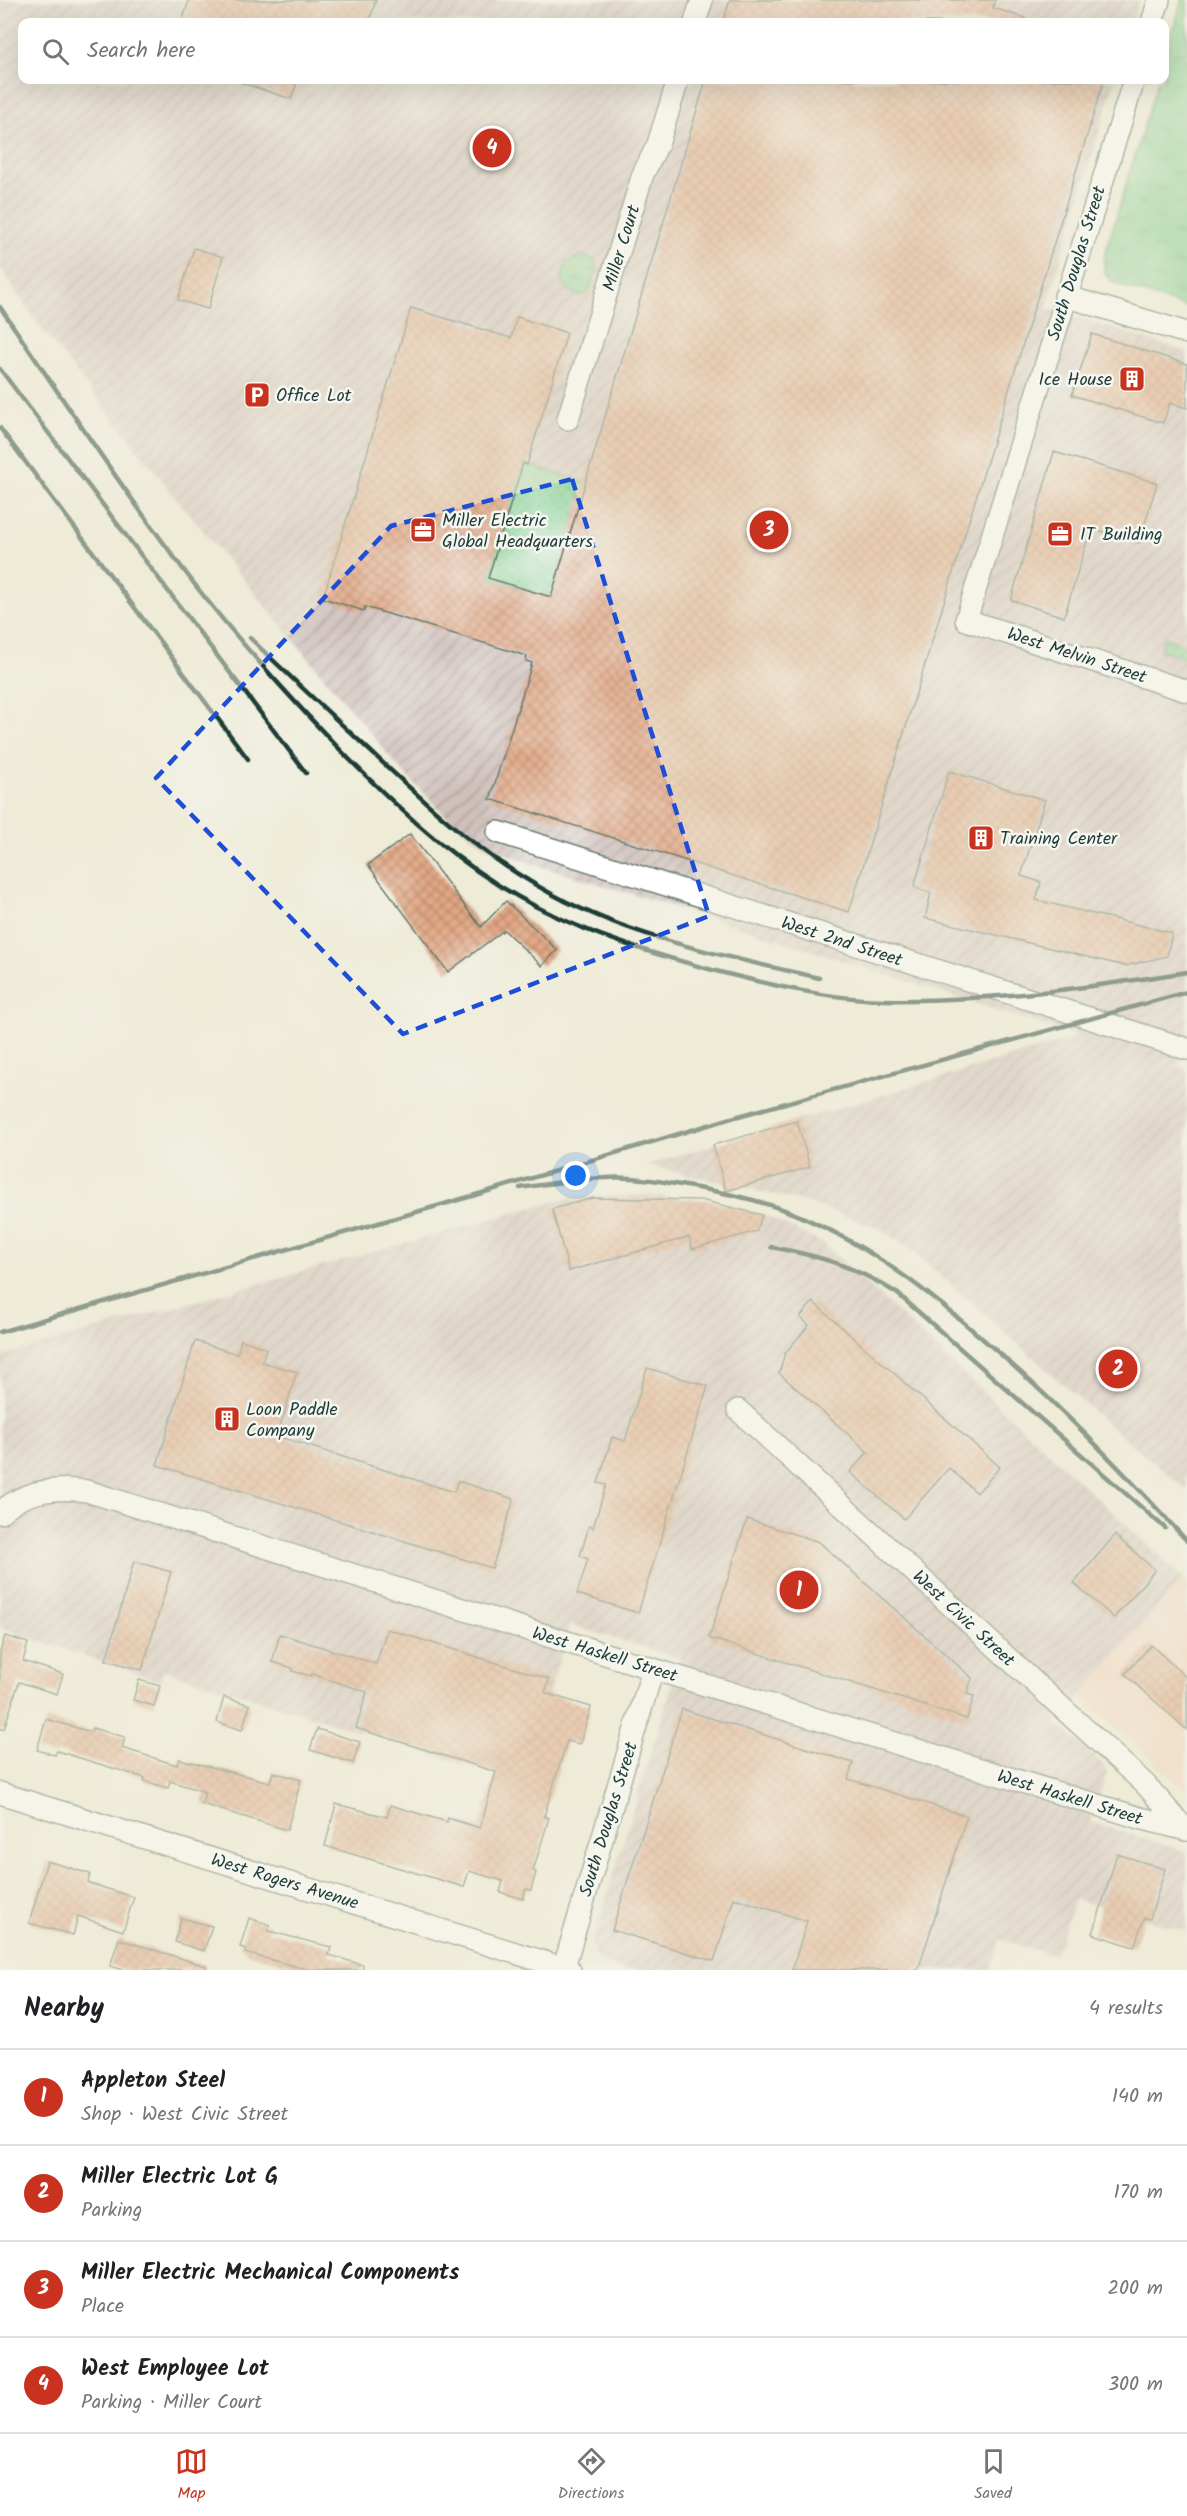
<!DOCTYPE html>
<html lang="en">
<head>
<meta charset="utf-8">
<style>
  body { margin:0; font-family:Kalam,sans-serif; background:#f6f6f6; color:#202124 }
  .you { position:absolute; left:576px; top:1176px; width:21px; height:21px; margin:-15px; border:4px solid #fff; border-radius:50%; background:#1a73e8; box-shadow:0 0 0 9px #1a73e833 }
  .badge { display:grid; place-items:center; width:39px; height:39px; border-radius:50%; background:#c8321e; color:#fff; font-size:20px; font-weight:700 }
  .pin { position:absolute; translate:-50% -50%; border:3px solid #fff; box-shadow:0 2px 6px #0006 }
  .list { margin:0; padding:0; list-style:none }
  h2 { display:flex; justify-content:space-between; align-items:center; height:78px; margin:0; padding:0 24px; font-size:26px }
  h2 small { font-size:20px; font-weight:400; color:#757577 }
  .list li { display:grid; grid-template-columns:39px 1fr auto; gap:18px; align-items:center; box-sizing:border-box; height:96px; padding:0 24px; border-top:2px solid #e0e0e0 }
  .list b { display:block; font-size:22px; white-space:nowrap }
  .list p { margin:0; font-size:20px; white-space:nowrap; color:#757577 }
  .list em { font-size:20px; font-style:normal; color:#757577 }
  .icon { flex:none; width:33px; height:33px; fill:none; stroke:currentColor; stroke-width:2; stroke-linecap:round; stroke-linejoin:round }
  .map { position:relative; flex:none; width:1187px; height:1970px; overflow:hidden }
  .search { position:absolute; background:#fff; box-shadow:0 6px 24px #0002; left:18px; right:18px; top:18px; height:66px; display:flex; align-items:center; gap:15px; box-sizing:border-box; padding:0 21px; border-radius:12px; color:#757577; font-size:22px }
  .sheet { height:462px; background:#fff }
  nav { display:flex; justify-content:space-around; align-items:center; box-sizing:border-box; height:84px; border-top:2px solid #e0e0e0; background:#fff; font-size:16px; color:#757577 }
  nav a { display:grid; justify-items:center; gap:3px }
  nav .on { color:#c8321e }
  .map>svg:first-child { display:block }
</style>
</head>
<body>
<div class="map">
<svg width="1187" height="1970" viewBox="0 0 1187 1970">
  <defs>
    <pattern id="industrial-furrows" width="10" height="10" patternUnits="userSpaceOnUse" patternTransform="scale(1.5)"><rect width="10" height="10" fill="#cfc0bb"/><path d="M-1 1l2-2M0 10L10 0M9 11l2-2" fill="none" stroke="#a79d99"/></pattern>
    <pattern id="wetland-marsh" width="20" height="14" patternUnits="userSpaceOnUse" patternTransform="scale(1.5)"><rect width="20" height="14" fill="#80cf8f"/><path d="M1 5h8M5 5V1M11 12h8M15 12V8" fill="none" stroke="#68a976"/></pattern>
    <pattern id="park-tufts" width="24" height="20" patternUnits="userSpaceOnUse" patternTransform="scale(1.5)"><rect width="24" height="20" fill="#80cf8f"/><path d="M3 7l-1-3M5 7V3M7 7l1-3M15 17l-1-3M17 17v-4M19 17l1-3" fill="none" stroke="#68a976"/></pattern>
    <pattern id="garden-dots" width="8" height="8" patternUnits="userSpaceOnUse" patternTransform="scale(1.5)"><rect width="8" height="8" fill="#80cf8f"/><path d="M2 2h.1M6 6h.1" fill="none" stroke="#68a976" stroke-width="1.8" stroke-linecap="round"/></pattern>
    <pattern id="building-cross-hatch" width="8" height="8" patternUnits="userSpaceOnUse" patternTransform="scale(1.5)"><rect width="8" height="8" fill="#e3a784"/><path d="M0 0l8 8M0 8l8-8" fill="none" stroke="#b7896d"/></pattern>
  </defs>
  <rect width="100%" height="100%" fill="#f6f6f2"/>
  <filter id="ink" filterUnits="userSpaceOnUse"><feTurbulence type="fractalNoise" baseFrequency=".0167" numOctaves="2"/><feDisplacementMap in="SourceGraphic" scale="12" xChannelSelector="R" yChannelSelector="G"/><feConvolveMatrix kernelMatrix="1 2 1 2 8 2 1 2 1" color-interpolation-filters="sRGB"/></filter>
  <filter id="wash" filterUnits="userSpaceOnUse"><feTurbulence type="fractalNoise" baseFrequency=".008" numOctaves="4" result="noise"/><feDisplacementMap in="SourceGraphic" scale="24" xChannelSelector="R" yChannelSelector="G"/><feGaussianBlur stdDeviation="1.35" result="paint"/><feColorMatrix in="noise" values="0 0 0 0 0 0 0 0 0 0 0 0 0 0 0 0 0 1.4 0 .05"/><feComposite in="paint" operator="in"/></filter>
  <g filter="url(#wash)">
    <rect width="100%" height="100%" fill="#eeebd7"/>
    <!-- built -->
    <path fill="#f3d4bf" d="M1183,1578L1187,1583V1792L1079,1696Z"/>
    <!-- industrial -->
    <g fill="url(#industrial-furrows)">
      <path d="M0,0H1139L1133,22H22V80H1115L1046,308L1187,352V1035L1178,1067L1187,1070V1490L1110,1426L912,1250L882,1230L810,1203L645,1165L1079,1037L714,919L524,861L488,847L451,821L401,770L171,492L35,320L0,267Z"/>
      <path d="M646,1195L711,1200L764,1215L823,1243L1183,1578L1056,1723L1102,1763L1107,1773L1091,1822L1187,1852V1932L1075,1899L1055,1956L1000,1939L990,1970H624L608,1965L595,1957L592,1944L680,1658L570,1625L521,1782L164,1670L160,1681L0,1628V1356L570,1197Z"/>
    </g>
    <!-- wetland -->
    <path fill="url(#wetland-marsh)" stroke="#508662" stroke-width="1.5" d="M581,255L594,260L597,269L588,293L580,296L569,291L561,280L566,263Z"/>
    <!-- park -->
    <path fill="url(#park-tufts)" stroke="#508662" stroke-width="1.5" d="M1182,0H1187V307L1118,285C1103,276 1102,270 1105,253L1158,80H1164L1165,57Z"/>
    <!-- garden -->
    <g fill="url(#garden-dots)" stroke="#508662" stroke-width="1.5">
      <path d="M523,463L586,483L551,597L488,578Z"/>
      <path d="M1164,638L1187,646V658L1160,650Z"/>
    </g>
    <g id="blocks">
      <!-- building -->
      <g fill="url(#building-cross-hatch)">
        <path d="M189,0H376L369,22H182Z"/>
        <path d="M730,0H995L993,8L1025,18V22H723Z"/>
        <path d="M243,80H298L291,99L242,83Z"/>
        <path d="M706,80H1104L849,912L490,799L532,663L526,661L527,656L365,607L364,611L323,598L411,308L511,338L517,317L567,333L527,465L523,463L488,578L551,597Z"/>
        <path d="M194,248L223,257L208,309L178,300Z"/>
        <path d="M1092,334L1187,364V408L1170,403L1163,423L1072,395Z"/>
        <path d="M1054,452L1157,483L1139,543L1091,528L1064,617L1011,600Z"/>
        <path d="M949,771L1045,800L1021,876L1041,882L1036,900L1172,933L1167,956L1125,966L925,918L931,893L914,887Z"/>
        <path d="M410,834L481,927L506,901L557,950L542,966L504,930L448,972L368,865Z"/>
        <path d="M797,1121L810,1167L726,1191L713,1145Z"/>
        <path d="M593,1198L701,1200L762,1215L757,1231L692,1249L689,1237L569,1271L552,1209Z"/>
        <path d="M813,1302L1000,1467L977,1493L949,1468L904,1519L850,1472L868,1452L779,1373L785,1353L809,1325L800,1317Z"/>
        <path d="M241,1340L266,1348L262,1362L297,1372L277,1436L454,1492L458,1481L514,1499L492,1568L157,1465L195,1341L237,1354Z"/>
        <path d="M647,1368L708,1386L638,1613L577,1594L588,1559L580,1556L589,1526L593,1528L606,1485L598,1483L612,1437L625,1441Z"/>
        <path d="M747,1519L819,1542L972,1678L967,1694L974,1696L967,1719L709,1638Z"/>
        <path d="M1115,1535L1155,1570L1114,1618L1074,1583Z"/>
        <path d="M134,1561L171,1572L142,1670L106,1660Z"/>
        <path d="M387,1629L549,1679L545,1693L591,1707L580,1744L567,1741L544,1816L549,1818L533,1871L536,1872L531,1890L526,1889L523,1899L500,1892L503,1881L469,1871L464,1887L325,1846L336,1804L387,1817L390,1805L447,1822L448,1818L480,1828L496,1772L356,1728L367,1692L312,1674L311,1676L292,1671L293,1668L272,1662L280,1634L376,1664Z"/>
        <path d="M5,1636L28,1643L23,1661L63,1674L57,1694L19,1682L4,1729H0V1652Z"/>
        <path d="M1151,1645L1187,1678V1730L1125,1674Z"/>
        <path d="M139,1680L160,1686L154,1706L133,1700Z"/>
        <path d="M224,1697L250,1705L242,1730L217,1722Z"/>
        <path d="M682,1709L853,1763L848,1779L967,1816L918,1970H792L807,1921L734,1898L714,1961L612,1930Z"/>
        <path d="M46,1719L91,1732L92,1728L125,1737L122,1748L177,1765L179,1759L270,1782L273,1772L301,1780L287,1830L202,1804L205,1792L170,1781L168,1788L144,1781L145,1778L57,1751L55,1755L37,1750Z"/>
        <path d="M317,1729L360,1742L353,1763L310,1750Z"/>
        <path d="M1117,1854L1165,1869L1150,1919L1144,1918L1134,1947L1093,1934Z"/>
        <path d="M47,1861L90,1874L88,1883L134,1897L123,1931L78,1916L73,1935L29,1923Z"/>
        <path d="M181,1918L212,1926L204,1951L175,1942Z"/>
        <path d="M249,1918L270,1925L268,1931L331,1947L329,1955L363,1965V1970H309L245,1953L246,1949L240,1947Z"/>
        <path d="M119,1939L206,1966L205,1970H124L110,1966Z"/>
      </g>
    </g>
  </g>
  <g filter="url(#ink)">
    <use href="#blocks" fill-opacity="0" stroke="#677a6d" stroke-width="1.5"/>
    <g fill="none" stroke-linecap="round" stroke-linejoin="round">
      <defs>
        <g id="street">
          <path d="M695,22L702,0"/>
          <path d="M1152,22L1159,0"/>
          <path d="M1134,80L966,620L1187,691"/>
          <path d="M1065,296L1187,333"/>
          <path d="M568,419L643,174L658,144L678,80"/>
          <path d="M498,832L1187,1049"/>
          <path d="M738,1410L1145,1784L1186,1830"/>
          <path d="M0,1513C23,1491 56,1487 87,1491L653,1669L1140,1818L1187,1830"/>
          <path d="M0,1793L570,1970"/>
          <path d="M563,1970L653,1669"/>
        </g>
      </defs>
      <!-- street casing -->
      <use href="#street" stroke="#677a6d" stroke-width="24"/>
      <!-- street -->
      <use href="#street" stroke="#fff" stroke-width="21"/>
      <!-- rail -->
      <g stroke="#1f3d34" stroke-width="4.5">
        <path d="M0,307C60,395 119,484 183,569C233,636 291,699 349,759C406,816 463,869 535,906C592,936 654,954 716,971C771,985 827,999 884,1000C986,1002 1086,988 1187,972"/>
        <path d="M0,369L306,773"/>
        <path d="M0,428L248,759"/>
        <path d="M250,638C288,675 327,711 366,747C432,809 485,861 567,902C646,941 733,958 819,978"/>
        <path d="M520,1188C548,1184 577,1179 605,1178C632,1176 660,1181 686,1186C717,1191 750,1198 779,1208C854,1235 918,1283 977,1334C1053,1398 1120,1468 1187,1541"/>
        <path d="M771,1247C820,1256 855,1266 898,1294L1165,1528"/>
        <path d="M0,1332L472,1196L735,1117L1187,992"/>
      </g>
    </g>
  </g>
  <!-- marked area -->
  <path d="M0 0H1187V1970H0ZM572,479L709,916L403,1034L156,778L391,526Z" fill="#eeebd7" fill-opacity=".55" fill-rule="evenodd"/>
  <path fill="none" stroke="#1d4ed8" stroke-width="4.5" stroke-dasharray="12 8" stroke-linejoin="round" d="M572,479L709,916L403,1034L156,778L391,526Z"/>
  <!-- icons -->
  <defs>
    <symbol id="building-square" viewBox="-11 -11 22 22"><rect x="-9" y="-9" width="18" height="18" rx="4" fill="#c8321e" stroke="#f6f6f2"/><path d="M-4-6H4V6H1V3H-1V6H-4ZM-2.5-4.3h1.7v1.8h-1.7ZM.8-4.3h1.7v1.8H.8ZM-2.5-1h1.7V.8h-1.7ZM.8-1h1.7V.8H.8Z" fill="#fff"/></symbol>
    <symbol id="parking-square" viewBox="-11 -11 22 22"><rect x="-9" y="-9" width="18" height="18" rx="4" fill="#c8321e" stroke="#f6f6f2"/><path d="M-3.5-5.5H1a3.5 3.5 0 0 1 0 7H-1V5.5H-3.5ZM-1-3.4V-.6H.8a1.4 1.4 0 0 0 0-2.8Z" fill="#fff"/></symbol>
    <symbol id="office-square" viewBox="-11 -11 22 22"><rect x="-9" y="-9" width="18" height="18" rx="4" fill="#c8321e" stroke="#f6f6f2"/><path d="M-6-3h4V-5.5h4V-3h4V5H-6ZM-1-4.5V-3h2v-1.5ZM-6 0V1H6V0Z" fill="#fff"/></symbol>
  </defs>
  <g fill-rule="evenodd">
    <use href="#building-square" x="1117" y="364" width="30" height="30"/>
    <use href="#parking-square" x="242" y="380" width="30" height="30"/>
    <use href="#office-square" x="408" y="515" width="30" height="30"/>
    <use href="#office-square" x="1045" y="519" width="30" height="30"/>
    <use href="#building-square" x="966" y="823" width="30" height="30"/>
    <use href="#building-square" x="212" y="1404" width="30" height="30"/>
  </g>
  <g text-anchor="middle" stroke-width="5" stroke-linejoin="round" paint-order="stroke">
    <!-- street labels -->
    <g font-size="18" fill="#1f3d34" stroke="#f6f6f2">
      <text transform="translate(621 248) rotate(-73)" y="6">Miller Court</text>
      <text transform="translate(1076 263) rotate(-73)" y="6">South Douglas Street</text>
      <text transform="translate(1077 655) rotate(18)" y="6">West Melvin Street</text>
      <text transform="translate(842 941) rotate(18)" y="6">West 2nd Street</text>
      <text transform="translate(964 1618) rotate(43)" y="6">West Civic Street</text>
      <text transform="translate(605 1654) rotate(17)" y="6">West Haskell Street</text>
      <text transform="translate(1070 1797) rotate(17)" y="6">West Haskell Street</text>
      <text transform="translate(608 1819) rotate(-73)" y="6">South Douglas Street</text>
      <text transform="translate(285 1881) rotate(17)" y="6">West Rogers Avenue</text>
    </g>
    <!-- poi labels -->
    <g font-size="18" fill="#1f3d34" stroke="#f6f6f2" text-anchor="start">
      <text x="1112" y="385" text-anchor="end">Ice House</text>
      <text x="276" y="401">Office Lot</text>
      <text x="442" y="526">Miller Electric<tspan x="442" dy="21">Global Headquarters</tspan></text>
      <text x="1080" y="540">IT Building</text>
      <text x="1000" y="844">Training Center</text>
      <text x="246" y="1415">Loon Paddle<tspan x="246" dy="21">Company</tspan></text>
    </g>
  </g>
</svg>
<div class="you"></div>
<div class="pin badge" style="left:799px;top:1590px">1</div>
<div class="pin badge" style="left:1118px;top:1369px">2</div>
<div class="pin badge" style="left:769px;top:530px">3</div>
<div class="pin badge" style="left:492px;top:148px">4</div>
<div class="search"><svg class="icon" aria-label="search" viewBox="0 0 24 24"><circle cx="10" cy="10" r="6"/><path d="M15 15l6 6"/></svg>Search here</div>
</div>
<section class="sheet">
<h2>Nearby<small>4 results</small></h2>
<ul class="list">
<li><span class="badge">1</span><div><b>Appleton Steel</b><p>Shop · West Civic Street</p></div><em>140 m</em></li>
<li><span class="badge">2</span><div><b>Miller Electric Lot G</b><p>Parking</p></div><em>170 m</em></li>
<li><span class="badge">3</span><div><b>Miller Electric Mechanical Components</b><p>Place</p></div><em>200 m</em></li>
<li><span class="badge">4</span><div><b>West Employee Lot</b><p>Parking · Miller Court</p></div><em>300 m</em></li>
</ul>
</section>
<nav>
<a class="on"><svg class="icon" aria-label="map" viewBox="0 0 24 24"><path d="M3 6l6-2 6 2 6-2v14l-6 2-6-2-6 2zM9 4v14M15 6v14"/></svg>Map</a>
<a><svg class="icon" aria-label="directions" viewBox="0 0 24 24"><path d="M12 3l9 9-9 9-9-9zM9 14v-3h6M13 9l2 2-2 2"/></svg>Directions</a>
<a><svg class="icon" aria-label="saved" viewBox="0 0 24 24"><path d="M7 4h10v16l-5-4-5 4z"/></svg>Saved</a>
</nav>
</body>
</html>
